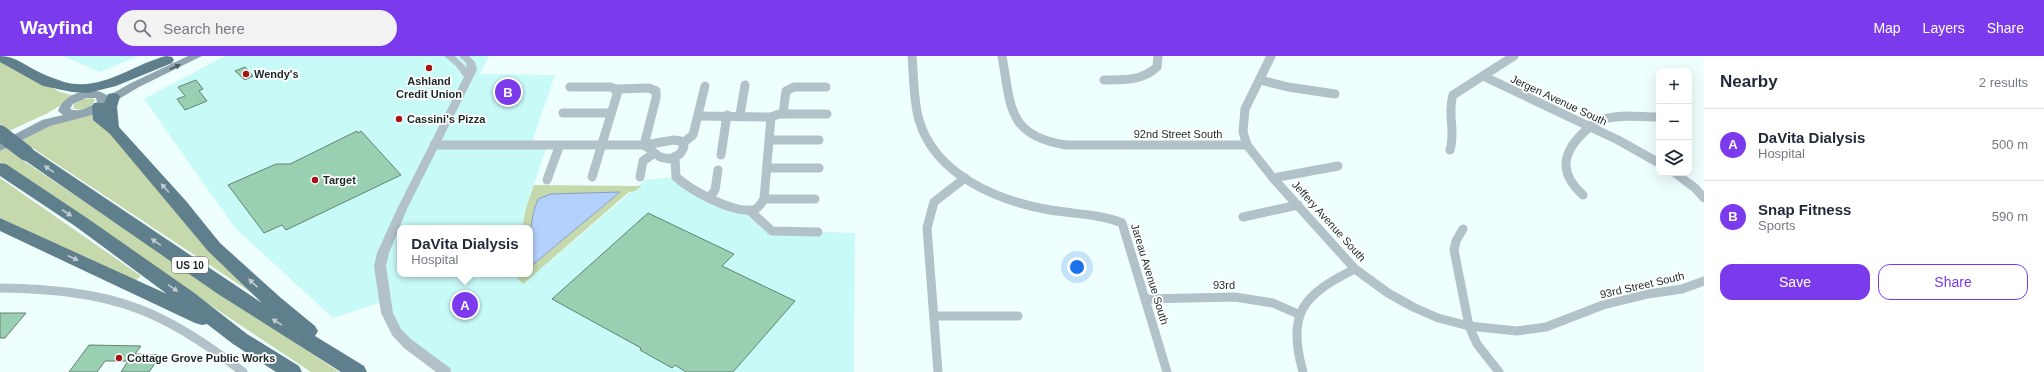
<!DOCTYPE html>
<html lang="en">
<head>
<meta charset="utf-8">
<style>
  body { margin:0; font-family:Helvetica,sans-serif; background:#f2f2f3; color:#1f2937 }
  .controls { position:absolute; right:12px; top:12px; display:grid; overflow:hidden; border-radius:8px; box-shadow:0 4px 16px #0002 }
  .controls button { width:36px; height:36px; display:grid; place-items:center; padding:0; border:0; border-bottom:1px solid #e0e1e3; background:#fff; color:#1f2937; font:20px sans-serif }
  .you { position:absolute; left:1077px; top:211px; width:14px; height:14px; margin:-10px; border:3px solid #fff; border-radius:50%; background:#1a73e8; box-shadow:0 0 0 6px #1a73e833 }
  .badge { display:grid; place-items:center; width:26px; height:26px; border-radius:50%; background:#7c3aed; color:#fff; font-size:13px; font-weight:700 }
  .pin { position:absolute; translate:-50% -50%; border:2px solid #fff; box-shadow:0 1px 4px #0006 }
  .popup { position:absolute; left:397px; top:169px; width:136px; height:52px; box-sizing:border-box; display:grid; place-content:center; border-radius:8px; background:#fff; filter:drop-shadow(0 1px 3px #0005); font-size:13px; white-space:nowrap; color:#747a83 }
  .popup b { font-size:15px; color:#1f2937 }
  .popup::after { content:''; position:absolute; left:50%; top:100%; margin-left:-8px; border:8px solid transparent; border-top-color:#fff }
  .list { margin:0; padding:0; list-style:none }
  h2 { display:flex; justify-content:space-between; align-items:center; height:52px; margin:0; padding:0 16px; font-size:17px }
  h2 small { font-size:13px; font-weight:400; color:#747a83 }
  .list li { display:grid; grid-template-columns:26px 1fr auto; gap:12px; align-items:center; box-sizing:border-box; height:72px; padding:0 16px; border-top:1px solid #e0e1e3 }
  .list b { display:block; font-size:15px; white-space:nowrap }
  .list p { margin:0; font-size:13px; white-space:nowrap; color:#747a83 }
  .list em { font-size:13px; font-style:normal; color:#747a83 }
  .actions { display:flex; gap:8px; padding:12px 16px }
  .actions a { flex:1; padding:9px 0; border:1px solid #7c3aed; border-radius:12px; text-align:center; font-size:14px; color:#7c3aed }
  .actions .main { background:#7c3aed; color:#fff }
  .icon { flex:none; width:22px; height:22px; fill:none; stroke:currentColor; stroke-width:2; stroke-linecap:round; stroke-linejoin:round }
  .map { position:relative; flex:none; width:1704px; height:316px; overflow:hidden }
  header { display:flex; align-items:center; gap:24px; box-sizing:border-box; height:56px; padding:0 20px; background:#7c3aed; color:#fff }
  header strong { font-size:19px }
  nav { display:flex; gap:22px; margin-inline-start:auto; font-size:14px }
  .search { width:280px; height:36px; background:#f2f2f3; display:flex; align-items:center; gap:10px; box-sizing:border-box; padding:0 14px; border-radius:22px; color:#747a83; font-size:15px }
  main { display:flex }
  aside { flex:1; background:#fff }
  .map>svg:first-child { display:block }
</style>
</head>
<body>
<header>
<strong>Wayfind</strong>
<div class="search"><svg class="icon" aria-label="search" viewBox="0 0 24 24"><circle cx="10" cy="10" r="6"/><path d="M15 15l6 6"/></svg>Search here</div>
<nav><a>Map</a><a>Layers</a><a>Share</a></nav>
</header>
<main>
<div class="map">
<svg width="1704" height="316" viewBox="0 0 1704 316">
  <rect width="100%" height="100%" fill="#effffe"/>
  <!-- built -->
  <g fill="#c8faf8">
    <path d="M63,0H138L100,16Z"/>
    <path d="M225,0H489L480,18L555,19L531,89L547,90L526,152L522,172H400V218H514L523,228L645,124L676,121L687,131L749,154L767,174L855,177L854,316H445L408,288L385,245L333,262L235,172L144,43Z"/>
  </g>
  <!-- green -->
  <g fill="#c5d9ac">
    <path d="M0,3L60,36L76,40L48,57L0,79L5,71L0,68Z"/>
    <path d="M93,42L95,44C92,52 81,56 73,52L74,48L83,43Z"/>
    <path d="M94,58L255,239L31,91L15,99L339,316H311L183,231L11,112L0,106V95L45,71Z"/>
    <path d="M0,122L141,220L135,225L0,162Z"/>
    <path d="M534,129L642,130L635,135L629,136L523,228L514,218H530V211L620,136L551,138L535,150L530,181V172H522L526,152Z"/>
  </g>
  <!-- water -->
  <path fill="#b4d1fd" stroke="#869fbd" d="M620,136L530,211C530,189 529,164 538,143L551,138Z"/>
  <!-- building -->
  <g fill="#9ad0b2" stroke="#658272">
    <path d="M245,11L253,20L245,24L235,15Z"/>
    <path d="M196,24L203,33L199,35L207,45L185,54L177,43L185,40L178,31Z"/>
    <path d="M357,75L358,77L361,75L401,119L286,174L282,169L264,177L228,129L276,108H290Z"/>
    <path d="M648,157L734,198L722,210L795,245L733,316H686L675,309L672,312L640,294L641,292L552,243Z"/>
    <path d="M0,257H26L5,282H0Z"/>
    <path d="M89,289L141,290L135,298L161,299L149,316H121L128,305H105L97,316H69Z"/>
  </g>
  <g fill="none" stroke-linecap="round" stroke-linejoin="round">
    <!-- minor -->
    <g stroke="#b3c1c8" stroke-width="9">
      <path d="M912,0C914,21 913,43 919,64C935,119 998,145 1050,154C1075,158 1099,158 1122,167L1167,316"/>
      <path d="M1002,0C1011,50 1007,80 1066,89H1247"/>
      <path d="M1271,0L1245,53L1243,76L1247,89L1273,122L1355,213L1388,237L1413,251L1438,262L1469,270L1517,275L1546,271L1603,249L1648,238L1682,233L1704,225"/>
      <path d="M1483,20L1618,84L1659,107"/>
      <path d="M1104,24C1123,24 1142,25 1157,11L1158,0"/>
      <path d="M1260,24L1288,31L1335,38"/>
      <path d="M570,31H611L618,35L592,121"/>
      <path d="M617,33L649,32L656,35V42L644,89"/>
      <path d="M563,57H610"/>
      <path d="M783,58L786,35L794,31H826"/>
      <path d="M740,59L745,29"/>
      <path d="M698,60L771,61L779,58H827"/>
      <path d="M674,84L681,85L684,91L680,98L670,103L660,101L644,89Z"/>
      <path d="M770,84H819"/>
      <path d="M683,87L693,79L705,30"/>
      <path d="M434,89H644"/>
      <path d="M1450,94C1456,76 1447,58 1453,39L1514,0"/>
      <path d="M721,99L727,59"/>
      <path d="M675,102L676,121C692,135 732,157 753,154C759,153 761,147 764,143L771,61"/>
      <path d="M767,112H819"/>
      <path d="M1675,117L1695,132L1704,142"/>
      <path d="M640,121L643,105L653,98"/>
      <path d="M1273,122L1338,110"/>
      <path d="M547,124L559,91"/>
      <path d="M1583,139C1561,119 1560,100 1582,78C1588,72 1595,65 1604,63C1621,58 1640,61 1657,61"/>
      <path d="M709,142L715,134L718,114"/>
      <path d="M764,143H815"/>
      <path d="M749,154L772,175L818,176"/>
      <path d="M1243,161L1298,149"/>
      <path d="M1463,173L1456,185L1454,194L1469,270L1477,288L1499,316"/>
      <path d="M0,232C47,233 95,236 139,253C176,267 211,291 243,316"/>
      <path d="M1146,243L1235,241L1273,247L1298,258"/>
      <path d="M934,260H1018"/>
      <path d="M938,316L927,172L934,146L965,122"/>
      <path d="M1303,316C1287,257 1302,239 1355,213"/>
    </g>
    <!-- tertiary -->
    <path fill="#b3c1c8" fill-rule="evenodd" d="M444,0H455L467,12L466,7L459,0H469L475,6L477,14L407,153L389,197L386,210L393,257L401,273L412,284L450,312L451,316H436L404,292L392,279L381,257L374,210L377,197L397,153L464,21L456,10Z"/>
    <!-- secondary -->
    <path fill="#90a5af" fill-rule="evenodd" d="M188,0H202L139,31L92,59L50,70L0,95V86L42,64L63,59L58,55C64,37 93,28 108,40L131,27ZM86,42H96L97,46C89,51 80,57 70,53L73,48Z"/>
    <!-- motorway -->
    <g fill="#607f8c" fill-rule="evenodd">
      <path d="M0,0C16,0 27,11 41,17C49,21 57,23 64,26C102,36 131,9 166,0L172,1L174,4L172,7L116,30L88,37L72,36L43,30L0,6Z"/>
      <path d="M113,37L118,38L120,41L117,51L119,71L186,145L220,187L281,242L315,270L318,275L315,280L364,310L367,316H341L218,238L20,101L18,97L20,93L26,92L32,93L262,247L208,195L110,78L93,64L92,50L94,47H104L108,38Z"/>
      <path d="M0,107L6,108L87,162L193,236L247,278L299,310L302,316H276L233,288L207,268L202,269L195,267L0,175V162L167,238L75,170L0,120Z"/>
    </g>
    <!-- motorway-bridge -->
    <path stroke="#607f8c" stroke-width="16" d="M0,77L26,97"/>
  </g>
  <!-- one-way arrows -->
  <defs><path id="oneway-solid" d="M-6-.8H1V-3.2L6.5 0L1 3.2V.8H-6Z"/></defs>
  <use fill="#495b5e" href="#oneway-solid" transform="translate(175 11) rotate(-25)"/>
  <g fill="#bfccd1">
    <use href="#oneway-solid" transform="translate(49 113) rotate(-146)"/>
    <use href="#oneway-solid" transform="translate(165 132) rotate(-132)"/>
    <use href="#oneway-solid" transform="translate(67 157) rotate(33)"/>
    <use href="#oneway-solid" transform="translate(156 186) rotate(-146)"/>
    <use href="#oneway-solid" transform="translate(73 202) rotate(25)"/>
    <use href="#oneway-solid" transform="translate(253 227) rotate(-137)"/>
    <use href="#oneway-solid" transform="translate(173 232) rotate(34)"/>
    <use href="#oneway-solid" transform="translate(277 266) rotate(-148)"/>
  </g>
  <!-- markers -->
  <g fill="#a81415" stroke="#fff" stroke-width="1.5">
    <circle cx="429" cy="12" r="4"/>
    <circle cx="246" cy="18" r="4"/>
    <circle cx="399" cy="63" r="4"/>
    <circle cx="315" cy="124" r="4"/>
    <circle cx="119" cy="302" r="4"/>
  </g>
  <g text-anchor="middle" stroke-width="3.5" stroke-linejoin="round" paint-order="stroke">
    <!-- shield labels -->
    <rect fill="#fff" stroke="#5f6968" stroke-width="1" x="172" y="201" width="36" height="16" rx="3"/>
    <g font-size="10" font-weight="bold" fill="#1a2928">
      <text x="190" y="213">US 10</text>
    </g>
    <!-- poi labels -->
    <g font-size="11" font-weight="bold" fill="#1a2928" stroke="#fff" text-anchor="start">
      <text x="254" y="22">Wendy's</text>
      <text x="429" y="29" text-anchor="middle">Ashland<tspan x="429" dy="13">Credit Union</tspan></text>
      <text x="407" y="67">Cassini's Pizza</text>
      <text x="323" y="128">Target</text>
      <text x="127" y="306">Cottage Grove Public Works</text>
    </g>
    <!-- street labels -->
    <g font-size="11" fill="#1a2928" stroke="#fff">
      <text transform="translate(1559 44) rotate(25)" y="4">Jergen Avenue South</text>
      <text x="1178" y="82">92nd Street South</text>
      <text transform="translate(1329 165) rotate(48)" y="4">Jeffery Avenue South</text>
      <text transform="translate(1150 218) rotate(73)" y="4">Jareau Avenue South</text>
      <text x="1224" y="233">93rd</text>
      <text transform="translate(1642 229) rotate(-13)" y="4">93rd Street South</text>
    </g>
  </g>
</svg>
<div class="controls">
<button>+</button>
<button>−</button>
<button><svg class="icon" aria-label="layers" viewBox="0 0 24 24"><path d="M12 4l9 5-9 5-9-5zM3 14l9 5 9-5"/></svg></button>
</div>
<div class="you"></div>
<div class="pin badge" style="left:465px;top:249px">A</div>
<div class="popup"><b>DaVita Dialysis</b>Hospital</div>
<div class="pin badge" style="left:508px;top:36px">B</div>
</div>
<aside>
<h2>Nearby<small>2 results</small></h2>
<ul class="list">
<li><span class="badge">A</span><div><b>DaVita Dialysis</b><p>Hospital</p></div><em>500 m</em></li>
<li><span class="badge">B</span><div><b>Snap Fitness</b><p>Sports</p></div><em>590 m</em></li>
</ul>
<div class="actions"><a class="main">Save</a><a>Share</a></div>
</aside>
</main>
</body>
</html>
